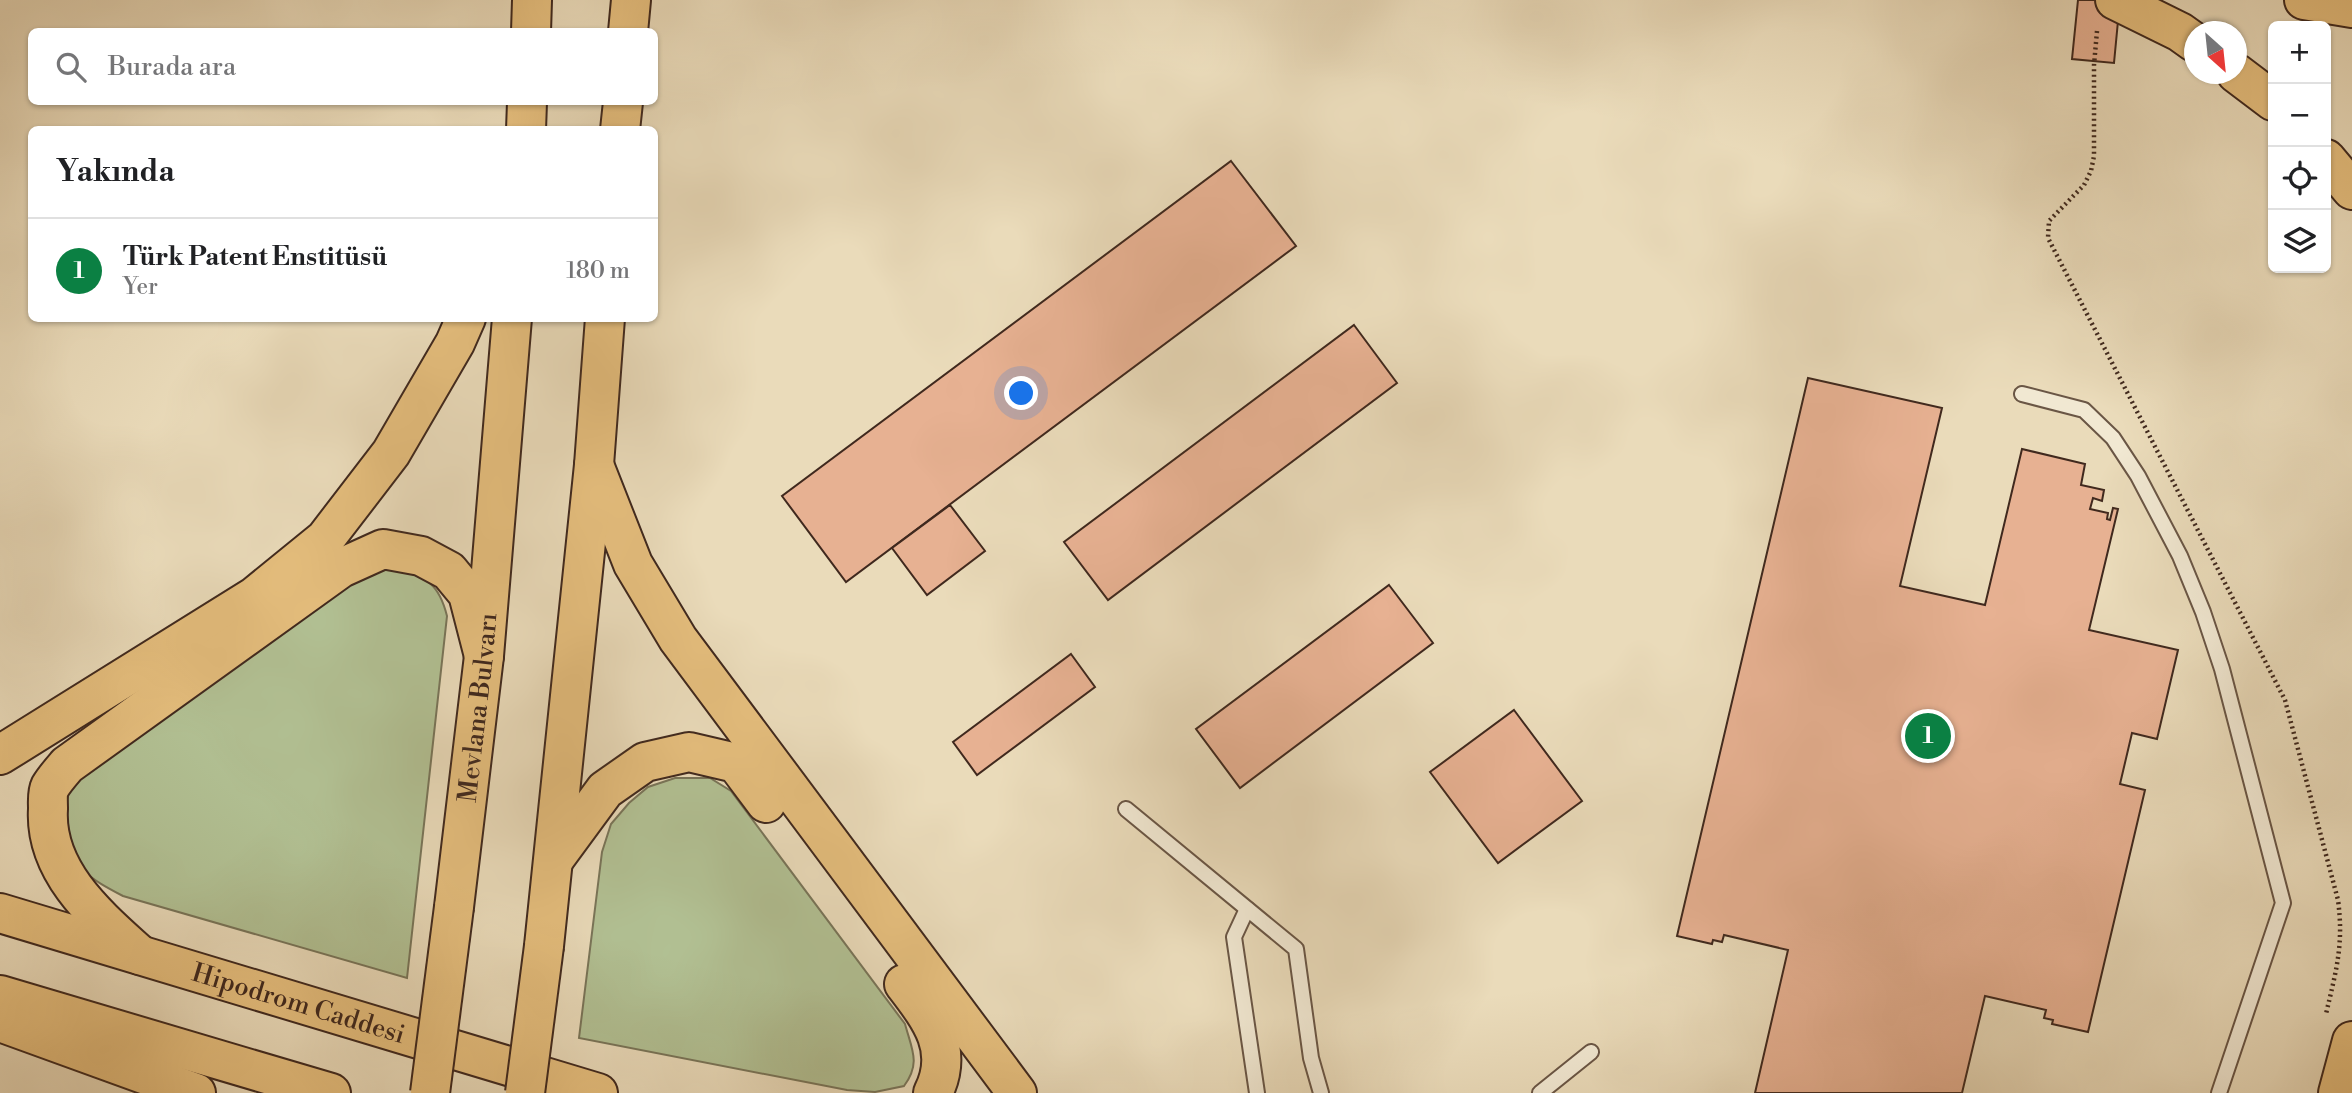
<!DOCTYPE html>
<html lang="tr">
<head>
<meta charset="utf-8">
<style>
  body { margin:0; font-family:"Libre Bodoni",serif; background:#f6f6f6; color:#202124 }
  .controls { position:absolute; right:21px; top:21px; display:grid; overflow:hidden; border-radius:10px; box-shadow:0 2px 5px #0004 }
  .controls button { width:63px; height:63px; display:grid; place-items:center; padding:0; border:0; border-bottom:2px solid #e0e0e0; background:#fff; color:#202124; font:35px sans-serif }
  .compass { position:absolute; left:2184px; top:21px; width:63px; height:63px; border-radius:50%; background:#fff; box-shadow:0 2px 5px #0004; rotate:153deg }
  .you { position:absolute; left:1022px; top:394px; width:24px; height:24px; margin:-18px; border:5px solid #fff; border-radius:50%; background:#1a73e8; box-shadow:0 0 0 10px #1a73e833 }
  .badge { display:grid; place-items:center; width:46px; height:46px; border-radius:50%; background:#0b8043; color:#fff; font-size:23px; font-weight:700 }
  .pin { position:absolute; translate:-50% -50%; border:4px solid #fff; box-shadow:0 2px 7px #0006 }
  .list { margin:0; padding:0; list-style:none }
  h2 { display:flex; justify-content:space-between; align-items:center; height:91px; margin:0; padding:0 28px; font-size:30px }
  h2 small { font-size:23px; font-weight:400; color:#757577 }
  .list li { display:grid; grid-template-columns:46px 1fr auto; gap:21px; align-items:center; box-sizing:border-box; height:105px; padding:0 28px; border-top:2px solid #e0e0e0 }
  .list b { display:block; font-size:26px; white-space:nowrap }
  .list p { margin:0; font-size:23px; white-space:nowrap; color:#757577 }
  .list em { font-size:23px; font-style:normal; color:#757577 }
  .icon { flex:none; width:38px; height:38px; fill:none; stroke:currentColor; stroke-width:2; stroke-linecap:round; stroke-linejoin:round }
  .map { position:relative; flex:none; width:2352px; height:1093px; overflow:hidden }
  .search { position:absolute; background:#fff; box-shadow:0 2px 5px #0004; left:28px; top:28px; width:630px; height:77px; display:flex; align-items:center; gap:18px; box-sizing:border-box; padding:0 24px; border-radius:10px; color:#757577; font-size:26px }
  .panel { position:absolute; background:#fff; box-shadow:0 2px 5px #0004; left:28px; top:126px; width:630px; height:196px; border-radius:10px }
  .map>svg:first-child { display:block }
</style>
</head>
<body>
<div class="map">
<svg width="2352" height="1093" viewBox="0 0 2352 1093">
  <rect width="100%" height="100%" fill="#eadbba"/>
  <filter id="stains"><feTurbulence type="fractalNoise" baseFrequency=".00286" numOctaves="4"/><feColorMatrix values="0 0 0 0 .2 0 0 0 0 .09 0 0 0 0 .02 0 0 0 .5 -.17"/></filter>
  <radialGradient id="worn" r=".72"><stop offset=".6" stop-color="#630" stop-opacity="0"/><stop offset="1" stop-color="#630" stop-opacity=".3"/></radialGradient>
  <!-- green -->
  <g fill="#b2c194" stroke="#797559" stroke-width="2">
    <path d="M396,569C427,577 439,584 447,616L407,978L123,896C89,878 72,869 66,828C63,809 62,803 70,785L350,580L373,571Z"/>
    <path d="M675,778H710L731,791L905,1024C912,1050 921,1063 904,1086L875,1092L847,1090L579,1038L602,852L611,824L629,803L648,787Z"/>
  </g>
  <!-- building -->
  <g fill="#e7b192" stroke="#40291e" stroke-width="2">
    <path d="M2078,0H2120L2114,63L2072,59Z"/>
    <path d="M1231,161L1296,246L846,582L782,496Z"/>
    <path d="M1354,325L1397,383L1108,600L1064,542Z"/>
    <path d="M1808,378L1942,408L1900,586L1985,605L2022,449L2085,464L2081,485L2104,490L2102,501L2093,498L2090,509L2108,513L2107,519L2110,520L2113,508L2118,509L2089,630L2178,650L2157,739L2132,733L2120,784L2145,790L2088,1032L2052,1024L2053,1020L2044,1018L2046,1010L1985,996L1962,1093H1755L1788,950L1724,935L1722,942L1713,940L1712,944L1677,936Z"/>
    <path d="M950,505L985,551L927,595L892,548Z"/>
    <path d="M1389,585L1433,643L1240,788L1196,729Z"/>
    <path d="M1071,654L1095,687L977,775L953,742Z"/>
    <path d="M1514,710L1582,801L1498,863L1430,772Z"/>
  </g>
  <g fill="none" stroke-linecap="round" stroke-linejoin="round">
    <defs>
      <g id="lane">
        <path d="M2022,394L2084,410L2113,438L2138,476L2180,556L2203,612L2222,669L2283,903L2219,1093"/>
        <path d="M1126,809L1296,949L1311,1058L1321,1093"/>
        <path d="M1247,909L1234,937L1257,1093"/>
        <path d="M1540,1093L1591,1052"/>
      </g>
      <g id="primary">
        <path d="M2115,0L2180,32L2194,42"/>
        <path d="M2304,0L2352,8"/>
        <path d="M2236,73L2273,101"/>
        <path d="M2326,159L2352,190"/>
        <path id="s1" d="M0,913L598,1093"/>
        <path d="M0,995L331,1093"/>
        <path d="M2338,1093L2352,1041"/>
      </g>
      <g id="highway">
        <path d="M531,32L532,0"/>
        <path d="M628,32L631,0"/>
        <path d="M526,130L527,102"/>
        <path d="M620,130L623,102"/>
        <path d="M594,465L633,564L678,639L1017,1093"/>
        <path d="M0,755L255,596L325,539L391,453L455,343L466,318"/>
        <path d="M555,858L605,790L645,762L689,752L736,763L766,803"/>
        <path id="s2" d="M454,907L484,656L512,318"/>
        <path d="M544,946L594,465L605,318"/>
        <path d="M140,955C98,917 44,872 48,809C48,802 47,793 50,787C54,780 61,772 67,765L341,568L383,549L421,556L449,571L468,594L484,656"/>
        <path d="M904,984C930,1018 955,1049 933,1093"/>
        <path d="M0,1022L196,1093"/>
      </g>
    </defs>
    <!-- lane casing -->
    <use href="#lane" stroke="#6a5645" stroke-width="18"/>
    <!-- primary casing -->
    <use href="#primary" stroke="#40291e" stroke-width="42"/>
    <!-- highway casing -->
    <use href="#highway" stroke="#40291e" stroke-width="42"/>
    <!-- path -->
    <path stroke="#40291e" stroke-width="4.5" stroke-dasharray="2 3.5" stroke-linecap="butt" d="M2097,31L2094,65V156L2091,171L2084,185L2049,221L2048,238L2285,700L2338,900C2344,945 2336,971 2326,1014"/>
    <!-- lane -->
    <use href="#lane" stroke="#f1e8d2" stroke-width="14"/>
    <!-- primary -->
    <use href="#primary" stroke="#e5be7d" stroke-width="38"/>
    <!-- highway -->
    <use href="#highway" stroke="#e5be7d" stroke-width="38"/>
    <defs>
      <g id="highway-bridge">
        <path d="M430,1093L454,907"/>
        <path d="M525,1093L544,946"/>
      </g>
    </defs>
    <!-- highway-bridge casing -->
    <use href="#highway-bridge" stroke="#40291e" stroke-width="42" stroke-linecap="butt"/>
    <!-- highway-bridge -->
    <use href="#highway-bridge" stroke="#e5be7d" stroke-width="38"/>
  </g>
  <g text-anchor="middle" stroke-width="6" stroke-linejoin="round" paint-order="stroke">
    <!-- street labels -->
    <g font-size="26" fill="#40291e" stroke="#f1e8d2">
      <text dy="9" stroke="none"><textPath href="#s2" startOffset="201">Mevlana Bulvarı</textPath></text>
      <text dy="9" stroke="none"><textPath href="#s1" startOffset="312">Hipodrom Caddesi</textPath></text>
    </g>
  </g>
  <rect width="100%" height="100%" filter="url(#stains)"/>
  <rect width="100%" height="100%" fill="url(#worn)"/>
</svg>
<div class="controls">
<button>+</button>
<button>−</button>
<button><svg class="icon" aria-label="locate" viewBox="0 0 24 24"><circle cx="12" cy="12" r="6"/><path d="M12 2v4M12 18v4M2 12h4M18 12h4"/></svg></button>
<button><svg class="icon" aria-label="layers" viewBox="0 0 24 24"><path d="M12 4l9 5-9 5-9-5zM3 14l9 5 9-5"/></svg></button>
</div>
<svg class="compass" viewBox="-18 -18 36 36"><path d="M0-13l5 13h-10z" fill="#e53935"/><path d="M0 13l5-13h-10z" fill="#757577"/></svg>
<div class="you"></div>
<div class="pin badge" style="left:1928px;top:736px">1</div>
<div class="search"><svg class="icon" aria-label="search" viewBox="0 0 24 24"><circle cx="10" cy="10" r="6"/><path d="M15 15l6 6"/></svg>Burada ara</div>
<section class="panel">
<h2>Yakında<small></small></h2>
<ul class="list">
<li><span class="badge">1</span><div><b>Türk Patent Enstitüsü</b><p>Yer</p></div><em>180 m</em></li>
</ul>
</section>
</div>
</body>
</html>
